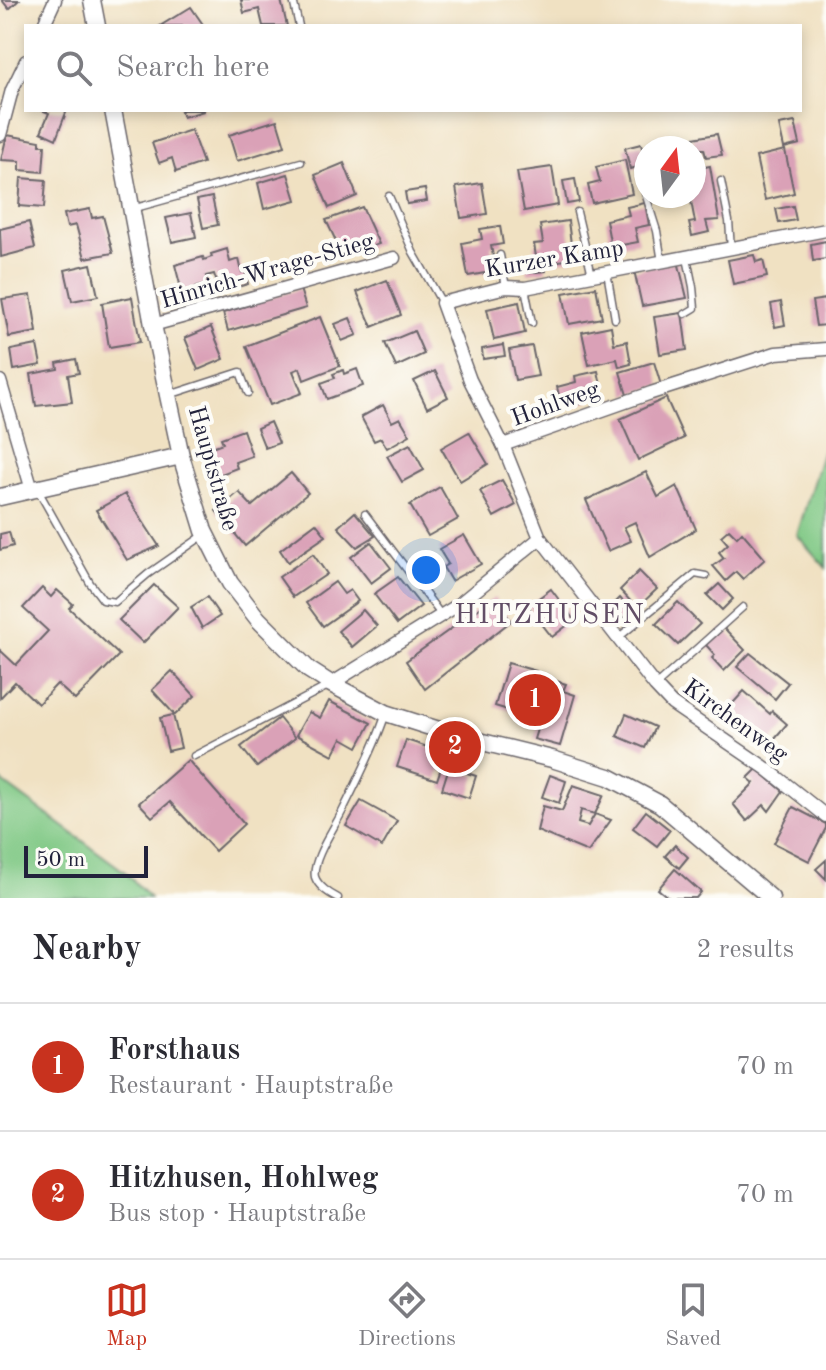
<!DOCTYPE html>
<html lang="en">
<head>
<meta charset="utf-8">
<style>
  body { margin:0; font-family:"Old Standard TT",serif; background:#f2f2f3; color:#2b2b33 }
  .compass { position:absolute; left:634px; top:136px; width:72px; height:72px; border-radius:50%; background:#fff; box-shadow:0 4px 12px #0003; rotate:15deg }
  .scale { position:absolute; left:24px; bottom:20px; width:124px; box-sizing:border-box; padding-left:8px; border:4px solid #22223b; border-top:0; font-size:22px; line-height:28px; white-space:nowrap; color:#22223b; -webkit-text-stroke:6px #fdfcf7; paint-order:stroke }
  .you { position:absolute; left:426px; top:570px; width:28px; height:28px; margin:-20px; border:6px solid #fff; border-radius:50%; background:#1a73e8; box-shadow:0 0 0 12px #1a73e833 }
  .badge { display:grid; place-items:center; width:52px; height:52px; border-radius:50%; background:#c8321e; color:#fff; font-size:26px; font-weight:700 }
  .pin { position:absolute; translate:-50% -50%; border:4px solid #fff; box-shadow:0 2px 8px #0006 }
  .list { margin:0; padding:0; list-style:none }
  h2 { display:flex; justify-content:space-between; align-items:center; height:104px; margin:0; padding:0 32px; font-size:34px }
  h2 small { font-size:26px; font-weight:400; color:#7c7c81 }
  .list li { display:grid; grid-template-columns:52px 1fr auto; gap:24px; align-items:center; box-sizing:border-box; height:128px; padding:0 32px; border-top:2px solid #e1e1e2 }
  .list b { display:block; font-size:30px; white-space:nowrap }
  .list p { margin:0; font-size:26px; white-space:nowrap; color:#7c7c81 }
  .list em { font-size:26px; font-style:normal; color:#7c7c81 }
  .icon { flex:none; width:44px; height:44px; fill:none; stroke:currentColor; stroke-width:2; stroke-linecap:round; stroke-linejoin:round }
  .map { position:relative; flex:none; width:826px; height:898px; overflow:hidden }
  .search { position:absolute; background:#fff; box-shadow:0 4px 12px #0003; left:24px; right:24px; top:24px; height:88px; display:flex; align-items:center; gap:20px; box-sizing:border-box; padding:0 28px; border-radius:0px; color:#7c7c81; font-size:30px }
  .sheet { height:360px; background:#fff }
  nav { display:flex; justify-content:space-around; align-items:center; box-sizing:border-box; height:112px; border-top:2px solid #e1e1e2; background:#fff; font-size:22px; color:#7c7c81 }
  nav a { display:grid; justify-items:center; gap:4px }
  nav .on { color:#c8321e }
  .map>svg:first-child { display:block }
</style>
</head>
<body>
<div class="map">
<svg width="826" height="898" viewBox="0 0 826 898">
  <rect width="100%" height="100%" fill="#fdfcf7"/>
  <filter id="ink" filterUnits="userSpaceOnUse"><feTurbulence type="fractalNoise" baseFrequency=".0125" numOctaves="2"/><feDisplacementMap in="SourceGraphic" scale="16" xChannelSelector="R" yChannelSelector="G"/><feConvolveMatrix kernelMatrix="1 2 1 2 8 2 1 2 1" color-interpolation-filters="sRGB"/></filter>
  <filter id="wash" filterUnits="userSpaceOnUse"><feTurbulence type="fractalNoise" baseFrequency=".006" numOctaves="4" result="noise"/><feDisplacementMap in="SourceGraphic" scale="32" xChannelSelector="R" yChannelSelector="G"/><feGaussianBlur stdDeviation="1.8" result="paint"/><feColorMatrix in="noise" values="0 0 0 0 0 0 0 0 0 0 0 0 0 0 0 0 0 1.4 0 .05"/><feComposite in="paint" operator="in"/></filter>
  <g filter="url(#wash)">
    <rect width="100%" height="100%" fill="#f0e1c2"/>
    <!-- green -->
    <g fill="#7fc884" stroke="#507560" stroke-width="2">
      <path d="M826,440V568L797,535Z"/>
      <path d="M0,780L125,872L150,898H0Z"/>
    </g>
    <g id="blocks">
      <!-- building -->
      <g fill="#daa1b7">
        <path d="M2,0H19L9,9Z"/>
        <path d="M241,0H281L287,26H263L259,9L244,13Z"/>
        <path d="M191,7L204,26H160Z"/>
        <path d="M41,110H67L56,139L41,132L49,113Z"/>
        <path d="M180,110H204V111L183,117Z"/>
        <path d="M277,120L285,146L237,161L229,135Z"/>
        <path d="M795,122L800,144L784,148L779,125Z"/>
        <path d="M191,130L203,163L176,172L172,158L159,163L152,143Z"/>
        <path d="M717,134L722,155L706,157L704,149H696L693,138Z"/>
        <path d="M7,135L40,141V145H45L43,172L20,170V161L1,160Z"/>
        <path d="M641,144L646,165L630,169L625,148Z"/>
        <path d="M785,150L794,193L765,200L756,157Z"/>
        <path d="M625,160L632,194L592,203L588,185L600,182L596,167Z"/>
        <path d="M344,163L357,196L329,208L315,175Z"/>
        <path d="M710,166L719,220L706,221L709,232L692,236L689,223L695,222L690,196H694V169Z"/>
        <path d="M552,167L558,205L524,211L517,172Z"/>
        <path d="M288,174L296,200L264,209L258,183Z"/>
        <path d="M21,178L46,180L44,208L19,206Z"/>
        <path d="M575,179L579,202L567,204L563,181Z"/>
        <path d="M482,183L487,214L461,218L456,187Z"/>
        <path d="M425,189L427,201L407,204L405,192Z"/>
        <path d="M212,197L218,225L203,228L197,200Z"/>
        <path d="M645,203L649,225L635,228L638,242L611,247L606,220L629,215L627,207Z"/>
        <path d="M793,206L796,220L779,223L776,209Z"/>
        <path d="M362,207L379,244L343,256L326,220Z"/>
        <path d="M90,209L92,218L103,216L113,253L85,258L76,225L67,227L64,214Z"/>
        <path d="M191,213L196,237L172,242L166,218Z"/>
        <path d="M568,221L573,259L545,263L546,271L528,273L526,259L536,257L534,244L543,243L540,225Z"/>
        <path d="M29,222L35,248L1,257L0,229Z"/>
        <path d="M500,226L503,244L491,246L496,271L468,276L462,243L482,239L480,229Z"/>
        <path d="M826,241V259L813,261L811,244Z"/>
        <path d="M227,249L230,262L239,259L242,272L245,271L248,284L227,290L224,278L216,280L214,274L206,276L208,284L182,292L175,265L203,257L204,260L212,257L211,254Z"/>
        <path d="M754,255L756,262L763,260L767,277L733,284L728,260Z"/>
        <path d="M678,261L687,298L642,306L634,270Z"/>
        <path d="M91,264L98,296L72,301L65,270Z"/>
        <path d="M387,280L401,315L372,327L357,292Z"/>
        <path d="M596,287L602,318L569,324L563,293Z"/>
        <path d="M300,289L306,308L228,331L223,313Z"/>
        <path d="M31,295L37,332L9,337L2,299Z"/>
        <path d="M132,297L140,342L109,347L102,303Z"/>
        <path d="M826,299V325L816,326L812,301Z"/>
        <path d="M519,302L525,333L494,340L487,309Z"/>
        <path d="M781,302L785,325L775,327L771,304Z"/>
        <path d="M682,313L687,350L660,354L654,317Z"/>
        <path d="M320,317L340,366L304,380L300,368L293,371L302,393L270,405L246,346Z"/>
        <path d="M350,318L357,335L342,341L335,324Z"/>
        <path d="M611,326L614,344L627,341L631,364L619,367L617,359L589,365L582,332Z"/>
        <path d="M211,327L224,359L198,370L185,338Z"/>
        <path d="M414,331L424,354L396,367L385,343Z"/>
        <path d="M37,345L41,365L14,370L11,350Z"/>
        <path d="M503,345L505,356L483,359L482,349Z"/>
        <path d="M532,346L538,376L515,380L509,350Z"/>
        <path d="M76,359L79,373L68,375L72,402L36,406L31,374L58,369L57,363Z"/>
        <path d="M654,362L661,385L627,395L620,372Z"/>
        <path d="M357,369L363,386L327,399L321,383L335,378L333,374L343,370L344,374Z"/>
        <path d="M435,371L448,397L427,408L414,381Z"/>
        <path d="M598,371L601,385L587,388L590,401L562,408L557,387L576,382L575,376Z"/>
        <path d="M666,398L684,438L638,460L620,419Z"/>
        <path d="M383,405L392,422L400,418L410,435L387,448L381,438L374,441L361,417Z"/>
        <path d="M270,422L279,443L265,448L257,428Z"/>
        <path d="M243,430L252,456L235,462L237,468L216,476L206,449L223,443L221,438Z"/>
        <path d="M469,432L488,464L460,481L441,448Z"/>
        <path d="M410,444L424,470L402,482L387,456Z"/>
        <path d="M646,472L658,497L677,486L696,529L650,557L635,522L624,527L631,541L608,551L586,500Z"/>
        <path d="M291,473L308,493L245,546L216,511L239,492L252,506Z"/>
        <path d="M502,480L516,505L494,517L480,491Z"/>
        <path d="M440,487L458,519L428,536L410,505Z"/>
        <path d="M125,494L159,546L127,560L96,510Z"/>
        <path d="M355,512L375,536L357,547L338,527Z"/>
        <path d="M316,523L326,536L288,562L280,550Z"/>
        <path d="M729,529L737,537L742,532L765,559L743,579L736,572L726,581L713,566L724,558L719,552L728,544L721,536Z"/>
        <path d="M9,532L13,546L0,550V534Z"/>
        <path d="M464,535L481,564L451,581L443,567L448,564L439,549Z"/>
        <path d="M371,542L391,568L371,583L351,557Z"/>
        <path d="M313,554L327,574L293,597L279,577Z"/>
        <path d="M639,571L657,589L637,608L620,590Z"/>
        <path d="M398,577L421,606L397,624L374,594Z"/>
        <path d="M335,582L344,594L350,590L358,601L323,626L306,603Z"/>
        <path d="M719,584L733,599L722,610L707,595Z"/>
        <path d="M154,585L178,607L143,643L119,620Z"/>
        <path d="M42,588L51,597L57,590L73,604L69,608L119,655L75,700L57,684L38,704L15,682L0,698V650L16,665L48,631L23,608Z"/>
        <path d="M551,589L574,620L552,637L528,606Z"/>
        <path d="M207,597L220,616L202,628L191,607Z"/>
        <path d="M494,598L511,621L425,689L406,661Z"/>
        <path d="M620,598L631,611L619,623L607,611Z"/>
        <path d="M678,602L700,624L678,645L656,624Z"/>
        <path d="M363,610L377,626L352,647L338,631Z"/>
        <path d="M724,628L745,650L724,671L712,658L715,655L706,645Z"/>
        <path d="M750,653L788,683L775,699L737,667Z"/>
        <path d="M508,663L536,671L535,675L566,684L563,691L575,695L560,746L534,739L540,720L495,706Z"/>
        <path d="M172,671L195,696L175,715L152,690Z"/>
        <path d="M744,691L770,714L772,711L787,724L767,747L725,712Z"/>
        <path d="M329,701L371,723L358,747L342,738L333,755L296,735L309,712L320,718Z"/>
        <path d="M626,714L655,727L645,748L617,736Z"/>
        <path d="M173,715L181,748L168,751L160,718Z"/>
        <path d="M279,718L295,738L257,767L241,747Z"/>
        <path d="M406,740L446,753L437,780L397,767Z"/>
        <path d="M188,760L244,824L215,851L170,802L152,817L139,803Z"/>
        <path d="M449,767L476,776L469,798L442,789Z"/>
        <path d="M757,769L783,791L769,811L764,805L747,821L733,804L754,783L748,778Z"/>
        <path d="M550,775L566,781L559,803L542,797Z"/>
        <path d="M573,785L604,795L595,814L581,810L578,823L588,826L595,814L611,820L588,852L537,831L543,806L562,811Z"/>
        <path d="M361,801L397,821L382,847L346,826Z"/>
        <path d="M793,807L826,824V828L809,861L774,843Z"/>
        <path d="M646,811L670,830L657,846L633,828Z"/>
        <path d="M675,845L688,857L679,868L665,856Z"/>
        <path d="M826,860V879L816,869Z"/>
        <path d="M675,869L701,892L696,898H669L658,889Z"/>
      </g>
    </g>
  </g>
  <g filter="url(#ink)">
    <use href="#blocks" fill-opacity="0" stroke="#6a656a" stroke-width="2"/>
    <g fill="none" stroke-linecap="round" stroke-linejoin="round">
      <defs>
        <g id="service">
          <path d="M293,0L299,26"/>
          <path d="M641,177L646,195"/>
          <path d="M721,181L729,221L731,249"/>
          <path d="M389,196L413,252L442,303"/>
          <path d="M646,196L657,231L662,262"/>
          <path d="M132,209L301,162"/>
          <path d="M577,212L592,275"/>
          <path d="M500,255L506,287"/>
          <path d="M607,272L615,319"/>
          <path d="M525,288L532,323"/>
          <path d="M685,314L695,308L693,287L687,258"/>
          <path d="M169,395L240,372L248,393"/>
          <path d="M39,492L90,583L103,600L115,602L148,574L204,535"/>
          <path d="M365,514L442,616"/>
          <path d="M618,638L695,574L706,576"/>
          <path d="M655,686L743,607"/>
          <path d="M194,756L328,686"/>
          <path d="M338,898C330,894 318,886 315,877C311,860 337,824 344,808C358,780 376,744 385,716"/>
        </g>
        <g id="minor">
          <path d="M43,26L55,0"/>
          <path d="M0,135L12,90L26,61"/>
          <path d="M153,325L394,258"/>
          <path d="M0,381L32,490"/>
          <path d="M503,445L470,380L442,303L506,287L525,288L826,230"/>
          <path d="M540,538L655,686L672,704L767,769L826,816"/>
          <path d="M331,684L458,605L540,538L503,445L651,393L776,353L826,349"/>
        </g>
        <g id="tertiary">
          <path d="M92,0L97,26"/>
          <path d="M113,110L153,325L181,456L204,531L230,583L258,619L309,670L331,684L386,713L458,736L552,759L609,777L660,804L771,898"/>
          <path d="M0,497L181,456"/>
        </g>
      </defs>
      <!-- service casing -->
      <use href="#service" stroke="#6a656a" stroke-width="9"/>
      <!-- minor casing -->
      <use href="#minor" stroke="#6a656a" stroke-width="15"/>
      <!-- tertiary casing -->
      <use href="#tertiary" stroke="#6a656a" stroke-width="19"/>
      <!-- service -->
      <use href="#service" stroke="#fff" stroke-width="6"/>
      <!-- minor -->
      <use href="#minor" stroke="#fff" stroke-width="12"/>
      <!-- tertiary -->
      <use href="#tertiary" stroke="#fff" stroke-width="16"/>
    </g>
  </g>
  <g text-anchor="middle" stroke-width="8" stroke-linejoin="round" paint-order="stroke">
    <!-- street labels -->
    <g font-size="24" fill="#22223b" stroke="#fdfcf7">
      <text transform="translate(554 258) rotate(-9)" y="8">Kurzer Kamp</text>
      <text transform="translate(267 270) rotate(-16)" y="8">Hinrich-Wrage-Stieg</text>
      <text transform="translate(555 403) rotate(-20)" y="8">Hohlweg</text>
      <text transform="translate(214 468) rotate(74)" y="8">Hauptstraße</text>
      <text transform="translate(736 720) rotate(36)" y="8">Kirchenweg</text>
    </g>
    <!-- quarter labels -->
    <g font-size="28" letter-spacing="2" fill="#624e66" stroke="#fdfcf7">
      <text x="550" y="623">HITZHUSEN</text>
    </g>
  </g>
</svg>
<svg class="compass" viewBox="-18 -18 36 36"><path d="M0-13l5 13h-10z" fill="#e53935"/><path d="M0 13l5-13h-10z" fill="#7c7c81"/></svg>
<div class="scale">50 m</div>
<div class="you"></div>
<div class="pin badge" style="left:535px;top:700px">1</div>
<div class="pin badge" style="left:455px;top:747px">2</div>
<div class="search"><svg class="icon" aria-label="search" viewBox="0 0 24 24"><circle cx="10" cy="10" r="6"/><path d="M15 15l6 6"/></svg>Search here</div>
</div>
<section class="sheet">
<h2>Nearby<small>2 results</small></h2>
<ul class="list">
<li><span class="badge">1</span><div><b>Forsthaus</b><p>Restaurant · Hauptstraße</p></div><em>70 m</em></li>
<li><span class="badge">2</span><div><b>Hitzhusen, Hohlweg</b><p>Bus stop · Hauptstraße</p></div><em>70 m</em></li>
</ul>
</section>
<nav>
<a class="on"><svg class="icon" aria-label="map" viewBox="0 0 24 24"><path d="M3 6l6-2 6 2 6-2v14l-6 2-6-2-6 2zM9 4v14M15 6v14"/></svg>Map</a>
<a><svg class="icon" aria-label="directions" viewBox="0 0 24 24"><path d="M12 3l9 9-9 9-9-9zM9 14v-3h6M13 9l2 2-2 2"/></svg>Directions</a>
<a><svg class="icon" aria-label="saved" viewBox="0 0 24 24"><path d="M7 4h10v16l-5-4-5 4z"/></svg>Saved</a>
</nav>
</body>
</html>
